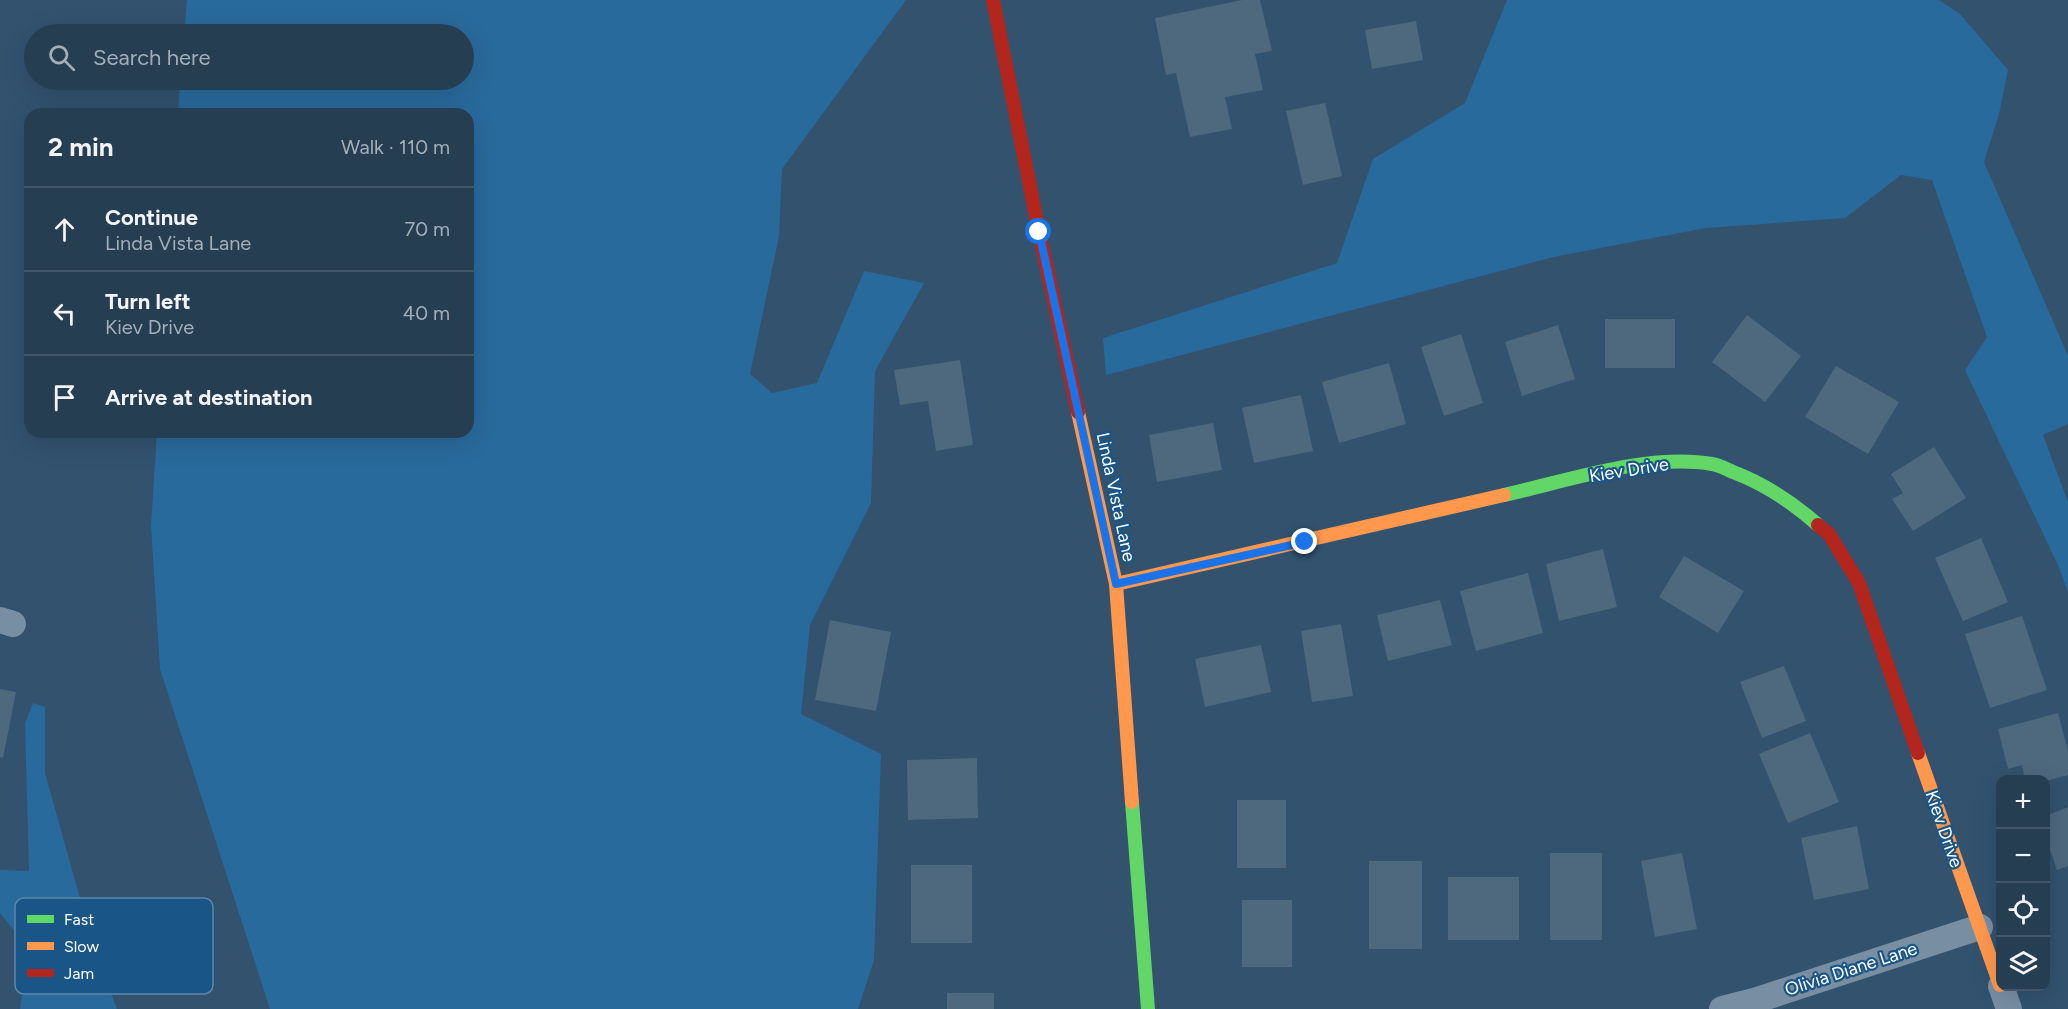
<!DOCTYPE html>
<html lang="en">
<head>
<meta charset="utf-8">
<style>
  body { margin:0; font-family:Figtree,sans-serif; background:#2e4559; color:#f1f3f6 }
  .controls { position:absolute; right:18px; bottom:18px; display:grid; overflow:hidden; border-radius:12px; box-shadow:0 6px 24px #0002 }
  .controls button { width:54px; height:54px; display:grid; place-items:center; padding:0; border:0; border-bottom:2px solid #425769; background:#263e52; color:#f1f3f6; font:30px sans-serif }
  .stop { position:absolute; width:18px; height:18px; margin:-14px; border:4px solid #1a73e8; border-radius:50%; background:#fff }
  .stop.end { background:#1a73e8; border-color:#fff; box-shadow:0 2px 6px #0008 }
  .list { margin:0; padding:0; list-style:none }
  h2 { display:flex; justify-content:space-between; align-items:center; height:78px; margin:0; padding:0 24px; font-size:26px }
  h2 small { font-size:20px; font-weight:400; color:#a4aeb8 }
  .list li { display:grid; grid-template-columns:39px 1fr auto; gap:18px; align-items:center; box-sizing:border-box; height:84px; padding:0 24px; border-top:2px solid #425769 }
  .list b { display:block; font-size:22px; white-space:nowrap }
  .list p { margin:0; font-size:20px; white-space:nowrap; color:#a4aeb8 }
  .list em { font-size:20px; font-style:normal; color:#a4aeb8 }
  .icon { flex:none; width:33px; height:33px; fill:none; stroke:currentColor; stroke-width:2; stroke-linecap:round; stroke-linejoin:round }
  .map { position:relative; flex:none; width:2068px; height:1009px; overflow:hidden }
  .search { position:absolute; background:#263e52; box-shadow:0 6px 24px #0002; left:24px; top:24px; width:450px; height:66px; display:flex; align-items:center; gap:15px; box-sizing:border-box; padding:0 21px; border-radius:33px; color:#a4aeb8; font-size:22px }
  .panel { position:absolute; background:#263e52; box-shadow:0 6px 24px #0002; left:24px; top:108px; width:450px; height:330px; border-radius:18px }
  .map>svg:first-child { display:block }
</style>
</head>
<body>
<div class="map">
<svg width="2068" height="1009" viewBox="0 0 2068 1009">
  <rect width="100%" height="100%" fill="#32526e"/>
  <!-- green -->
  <g fill="#296a9c">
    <path d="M187,0H906L782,169L779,236L750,374L772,393L817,383L864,271L924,283L875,371L871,503L810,625L801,714L881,754L874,960L858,1009H270L160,669L151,526L157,432H468V114H178L180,80H464V34H184Z"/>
    <path d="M1507,0H1939L1960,14L2008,70L1999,114L1984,162L2068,356V424L2043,435L2068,502V592L2058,565L1965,370L1987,337L1932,180L1901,175L1845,218L1706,228L1553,257L1106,375L1103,338L1337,263L1373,159L1465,103Z"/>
    <path d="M33,703L45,707V773L95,952L117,1009H20L29,949L0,913V870L29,871L25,723Z"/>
  </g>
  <!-- building -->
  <g fill="#4e687e">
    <path d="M1242,0H1260L1272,51L1255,54L1263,90L1225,97L1232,129L1190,137L1176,73L1166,75L1155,18Z"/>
    <path d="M1416,21L1423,60L1372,69L1365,30Z"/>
    <path d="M1325,103L1342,176L1303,185L1286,111Z"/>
    <path d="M1747,315L1801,356L1765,402L1712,362Z"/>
    <rect x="1605" y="319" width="70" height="49"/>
    <path d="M1558,325L1575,379L1522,396L1505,342Z"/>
    <path d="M1461,334L1483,403L1444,416L1421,347Z"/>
    <path d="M960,360L973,445L936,451L928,401L900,405L894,370Z"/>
    <path d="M1389,363L1406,424L1339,443L1322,382Z"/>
    <path d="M1836,366L1899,402L1868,454L1805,417Z"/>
    <path d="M1301,395L1313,451L1254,463L1242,408Z"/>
    <path d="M1213,423L1222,470L1157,482L1149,435Z"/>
    <path d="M1934,447L1966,498L1913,531L1892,499L1903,493L1891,474Z"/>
    <path d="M1981,538L2008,602L1963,621L1935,558Z"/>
    <path d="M1603,549L1617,607L1559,621L1546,564Z"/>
    <path d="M1684,556L1744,591L1718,633L1659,597Z"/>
    <path d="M1528,573L1543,633L1476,651L1460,591Z"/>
    <path d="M1440,600L1452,645L1388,661L1377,615Z"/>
    <path d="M2022,616L2047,690L1990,708L1965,634Z"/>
    <path d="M830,620L891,632L876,711L815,700Z"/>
    <path d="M1341,624L1353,696L1312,702L1301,631Z"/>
    <path d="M1261,645L1271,692L1205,707L1195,659Z"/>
    <path d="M1784,666L1806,721L1762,738L1740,682Z"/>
    <path d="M0,689L16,692L3,758L0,757Z"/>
    <path d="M2058,713L2068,751V775L2046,781L2025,780L2022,765L2008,769L1998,729Z"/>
    <path d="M1810,733L1839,802L1788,823L1759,754Z"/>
    <path d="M977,758L978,818L908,820L907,760Z"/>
    <rect x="1237" y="800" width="49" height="68"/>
    <path d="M2068,807V866L2057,870L2046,838V816Z"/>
    <path d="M1857,826L1869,889L1814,900L1801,838Z"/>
    <rect x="1550" y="853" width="52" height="87"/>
    <path d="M1682,853L1697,929L1655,937L1641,861Z"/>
    <rect x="1369" y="861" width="53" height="88"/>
    <rect x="911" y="865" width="61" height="78"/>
    <rect x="1448" y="877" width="71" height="63"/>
    <rect x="1242" y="900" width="50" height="67"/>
    <rect x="947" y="993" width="47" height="16"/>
  </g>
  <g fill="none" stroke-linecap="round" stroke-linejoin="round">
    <!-- street -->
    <g stroke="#788ea3" stroke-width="26">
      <path d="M0,620L13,624"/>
      <path d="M2001,986L2009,1009"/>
      <path d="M1722,1009L1757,1000L1980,927"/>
    </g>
    <!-- fast -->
    <g stroke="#63d668" stroke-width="14">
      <path d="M1504,495C1567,481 1648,453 1712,464C1719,465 1726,469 1733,472C1765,484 1792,502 1818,525"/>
      <path d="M1132,802L1148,1009"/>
    </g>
    <!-- slow -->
    <g stroke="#ff974d" stroke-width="14">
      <path d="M1078,412L1116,584L1132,802"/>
      <path d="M1116,584L1504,495"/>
      <path d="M1918,753L2000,985"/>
    </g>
    <!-- jam -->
    <g stroke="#b3261e" stroke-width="14">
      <path d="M993,0L1039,232L1078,412"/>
      <path d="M1818,525L1829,534L1859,583L1918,753"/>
    </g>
  </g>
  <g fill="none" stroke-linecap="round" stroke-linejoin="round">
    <!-- route -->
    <path stroke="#1a73e8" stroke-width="8" d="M1039,232L1116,584L1305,542"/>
  </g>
  <g text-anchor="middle" stroke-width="4.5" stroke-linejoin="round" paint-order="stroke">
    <!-- street labels -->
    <g font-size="18" fill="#fff" stroke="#195586">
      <text transform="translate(1629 470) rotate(-9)" y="6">Kiev Drive</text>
      <text transform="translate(1116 497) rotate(78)" y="6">Linda Vista Lane</text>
      <text transform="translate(1944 829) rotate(71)" y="6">Kiev Drive</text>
      <text transform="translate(1851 969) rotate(-18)" y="6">Olivia Diane Lane</text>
    </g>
  </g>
  <!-- legend -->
  <rect x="15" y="898" width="198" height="96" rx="9" fill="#195586" stroke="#5e88aa" stroke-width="1.5"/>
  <rect x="27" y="915" width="27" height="8" fill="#63d668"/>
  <rect x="27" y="942" width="27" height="8" fill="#ff974d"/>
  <rect x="27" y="969" width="27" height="8" fill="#b3261e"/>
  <g font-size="16" fill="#fff">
    <text x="64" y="925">Fast</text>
    <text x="64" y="952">Slow</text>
    <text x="64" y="979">Jam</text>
  </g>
</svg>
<div class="controls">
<button>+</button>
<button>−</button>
<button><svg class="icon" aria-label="locate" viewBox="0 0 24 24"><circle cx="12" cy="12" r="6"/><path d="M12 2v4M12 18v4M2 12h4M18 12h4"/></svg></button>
<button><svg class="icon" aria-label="layers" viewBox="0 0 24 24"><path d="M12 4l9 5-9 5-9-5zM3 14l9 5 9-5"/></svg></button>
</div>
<div class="stop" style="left:1039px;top:232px"></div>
<div class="stop end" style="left:1305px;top:542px"></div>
<div class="search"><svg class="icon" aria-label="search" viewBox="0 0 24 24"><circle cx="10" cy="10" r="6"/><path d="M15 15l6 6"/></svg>Search here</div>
<section class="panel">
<h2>2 min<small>Walk · 110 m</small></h2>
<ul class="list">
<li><svg class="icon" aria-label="ahead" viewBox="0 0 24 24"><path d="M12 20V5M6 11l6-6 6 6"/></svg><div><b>Continue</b><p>Linda Vista Lane</p></div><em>70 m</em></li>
<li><svg class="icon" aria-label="left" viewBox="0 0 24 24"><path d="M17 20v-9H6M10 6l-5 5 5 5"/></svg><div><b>Turn left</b><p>Kiev Drive</p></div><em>40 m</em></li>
<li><svg class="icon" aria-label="arrive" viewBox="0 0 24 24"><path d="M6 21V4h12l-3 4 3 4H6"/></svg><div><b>Arrive at destination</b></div></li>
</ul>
</section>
</div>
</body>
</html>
